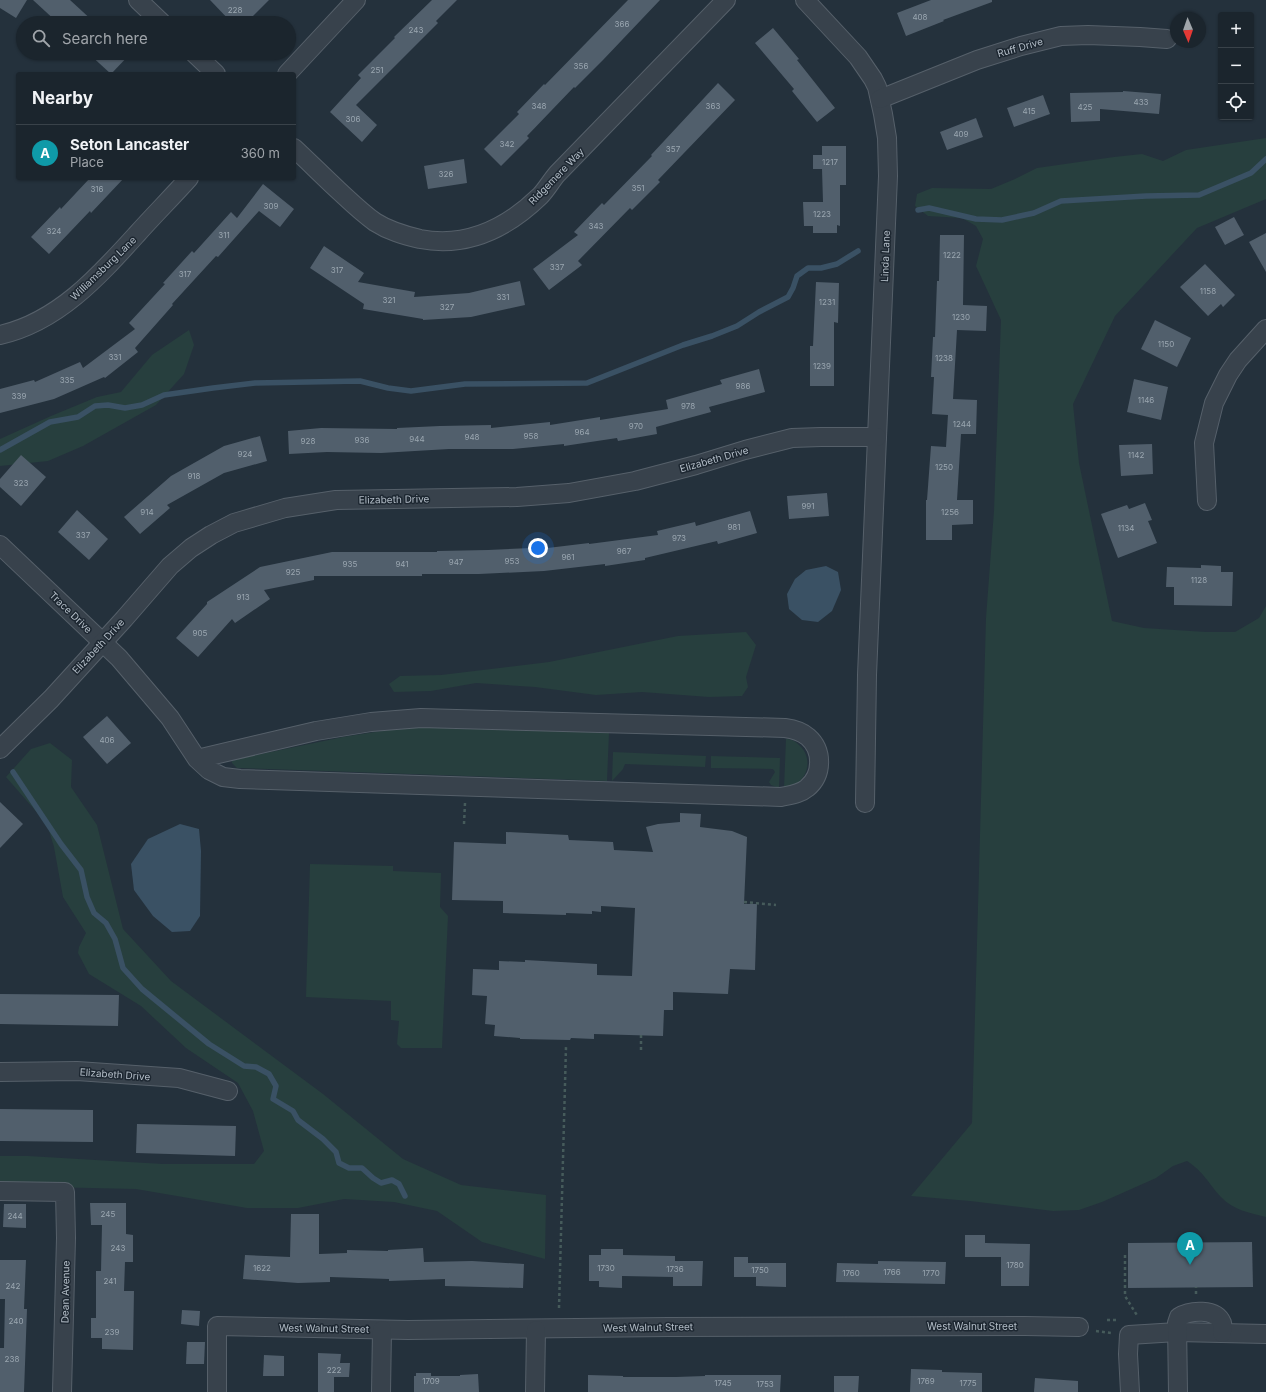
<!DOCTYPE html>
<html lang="en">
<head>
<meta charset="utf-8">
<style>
  body { margin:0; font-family:Inter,sans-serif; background:#283139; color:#f1f3f6 }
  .controls { position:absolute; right:12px; top:12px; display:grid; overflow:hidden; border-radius:4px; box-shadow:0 1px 3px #0004 }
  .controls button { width:36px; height:36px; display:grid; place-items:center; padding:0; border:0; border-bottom:1px solid #394249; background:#1b252d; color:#f1f3f6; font:20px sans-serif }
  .compass { position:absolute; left:1170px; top:12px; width:36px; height:36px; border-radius:50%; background:#1b252d; box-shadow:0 1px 3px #0004; rotate:178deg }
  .you { position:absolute; left:538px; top:548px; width:14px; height:14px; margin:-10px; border:3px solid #fff; border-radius:50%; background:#1a73e8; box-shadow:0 0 0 6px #1a73e833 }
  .badge { display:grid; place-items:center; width:26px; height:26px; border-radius:50%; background:#8cc0f4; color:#fff; font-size:13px; font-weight:700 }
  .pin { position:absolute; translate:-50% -33px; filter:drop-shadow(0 1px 2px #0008) }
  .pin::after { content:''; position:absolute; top:21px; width:14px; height:12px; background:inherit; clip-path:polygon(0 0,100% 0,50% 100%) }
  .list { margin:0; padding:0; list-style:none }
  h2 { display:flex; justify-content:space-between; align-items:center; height:52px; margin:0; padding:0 16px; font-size:17px }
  h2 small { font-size:13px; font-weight:400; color:#a0a5aa }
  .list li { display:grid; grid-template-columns:26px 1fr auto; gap:12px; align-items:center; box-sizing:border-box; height:56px; padding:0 16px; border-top:1px solid #394249 }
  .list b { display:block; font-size:15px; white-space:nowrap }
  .list p { margin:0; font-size:13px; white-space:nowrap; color:#a0a5aa }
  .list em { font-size:13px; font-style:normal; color:#a0a5aa }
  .icon { flex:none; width:22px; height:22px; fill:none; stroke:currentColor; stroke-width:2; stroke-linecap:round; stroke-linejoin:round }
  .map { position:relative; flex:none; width:1266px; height:1392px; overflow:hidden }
  .search { position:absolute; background:#1b252d; box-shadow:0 1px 3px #0004; left:16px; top:16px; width:280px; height:44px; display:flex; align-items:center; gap:10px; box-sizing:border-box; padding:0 14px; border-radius:22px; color:#a0a5aa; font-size:15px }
  .panel { position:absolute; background:#1b252d; box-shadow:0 1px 3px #0004; left:16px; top:72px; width:280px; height:108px; border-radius:4px }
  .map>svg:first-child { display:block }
</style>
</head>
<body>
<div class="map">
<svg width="1266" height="1392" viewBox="0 0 1266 1392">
  <rect width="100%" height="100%" fill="#24313c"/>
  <!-- green -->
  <g fill="#273f3e">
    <path d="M1266,138V199L1197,228L1115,316L1073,404L1079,463L1112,621L1144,628L1206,632H1235L1259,618L1266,606V1217C1250,1213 1233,1210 1221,1197C1208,1183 1204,1172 1187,1161L1173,1166L1156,1178L1102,1202L1079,1210L1053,1211L970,1201L911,1196L972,1123L986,618L994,511L1001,320L976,266L983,239L976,226L962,218L928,216L915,206L917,194L932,188L991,189L1015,179L1037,168L1114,157L1142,154L1163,161L1186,150Z"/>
    <path d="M189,330L194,345L184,374L156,405L83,446L48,461L0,466V439L51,416L97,397L121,392L152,355Z"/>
    <path d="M746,632L756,645L746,677L748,687L742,696L709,697L642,692L596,695L535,687L476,683L431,691L394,692L389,684L400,676L441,675L549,662L678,636Z"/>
    <path d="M414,726L609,732L607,781L241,768H237L232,763V761L237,759L343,737Z"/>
    <path d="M786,739C792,739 795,741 800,746C811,756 810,775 796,784C792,786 788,787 784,788Z"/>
    <path d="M50,743L72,760L71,787L97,825L123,929L171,981L323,1094L403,1159L461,1185L546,1195L545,1259L482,1242L437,1211L394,1202L344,1199L298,1208H247L136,1189L0,1186V1156H28L163,1164H254L264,1151L253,1111L238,1083L186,1048L141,1006L89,974L78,953L79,947L86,933L63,897L54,847L47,824L6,777L31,749Z"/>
    <path d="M613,752L706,756L705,767L625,764L623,769L612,781Z"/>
    <path d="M711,756L780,758L779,788L771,785L769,782L775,772L773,769L711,768Z"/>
    <path d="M310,864L393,866V871L441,873L440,907L448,916L442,1048H401L397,1044L399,1021L391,1020V1001L306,997Z"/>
  </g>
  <!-- water -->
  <g fill="#3a5164">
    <path d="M826,566L838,572L841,590L832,611L818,622L802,620L789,609L787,594L795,579L806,570Z"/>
    <path d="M180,824L199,829L201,851L200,916L190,931L172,932L153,916L134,890L131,864L148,839Z"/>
  </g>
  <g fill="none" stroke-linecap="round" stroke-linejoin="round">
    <!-- stream -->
    <g stroke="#3a5164" stroke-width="5.5">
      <path d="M918,210L929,208L976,219L1002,220L1034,213L1061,201L1146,196L1199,195L1251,173L1266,159"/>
      <path d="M0,450L50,422L78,417L95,406L108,405L125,408L142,405L164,395L213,388L255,383L360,381L388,388L411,391L465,384L587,383L683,345L712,336L737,326L759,312L788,297L793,288L797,276L808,268H821L837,264L858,251"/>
      <path d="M13,772L61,844L81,870L87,897L94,913L106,923L115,939L123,968L142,989L209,1044L244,1066L256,1067L269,1074L276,1086L273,1099L293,1111L298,1120L323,1139L336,1152L339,1163L349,1168H362L373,1178L381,1183L392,1180L399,1184L405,1196"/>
    </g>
  </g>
  <!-- building -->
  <g fill="#515f6c">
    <path d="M0,0H27L16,18L0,8Z"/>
    <path d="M33,0H70L95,23H58Z"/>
    <path d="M210,0H269L246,23H232Z"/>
    <path d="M432,0H457L436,21L438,23L356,105L377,125L362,142L330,112L361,78L358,75L395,38L394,37Z"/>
    <path d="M628,0H660L603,60L575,88L574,87L527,136L529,138L501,166L484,149L519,114L517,112L544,84L545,85Z"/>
    <path d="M931,0H992V2L943,20L944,21L906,36L897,13Z"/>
    <path d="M773,28L799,59L797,60L835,108L817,122L792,91L794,89L755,43Z"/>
    <path d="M88,53H131L111,74Z"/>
    <path d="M718,83L735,100L658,180L660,182L632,210L630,208L578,261L582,265L549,290L533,269L578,235L574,232L602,203L604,205L652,156L651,155Z"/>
    <path d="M1123,91L1161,94L1159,114L1100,109V121L1071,122L1070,93L1123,92Z"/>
    <path d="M1043,95L1050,114L1014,127L1007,108Z"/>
    <path d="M976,118L983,137L947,150L940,132Z"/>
    <path d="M822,146H846V185H840V226L837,225V233H813V226H804L803,202H823L822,169H813V155H822Z"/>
    <path d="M464,159L467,183L428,189L424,166Z"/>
    <path d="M90,178H124L91,213L90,211L49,254L31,237L60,207L61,209Z"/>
    <path d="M263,184L294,209L280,227L259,211L218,257L216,256L172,304L173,305L135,348L138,352L105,378L104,377L54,399L0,413V389L34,380L35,382L80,362L83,368L135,329L129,323L165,284L163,283L192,251L194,253L231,212L237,218Z"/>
    <path d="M1234,217L1244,235L1225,245L1215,227Z"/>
    <path d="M1266,233V272L1249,242Z"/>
    <path d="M940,235H964L963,305L987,306L986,331L957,330L953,399L977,400L976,434H961L957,500H973V524L952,525V540H926V500H927L931,446L946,447L948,415L932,414L934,377H931L933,337H935L937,281H939Z"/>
    <path d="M324,246L364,273L358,282L415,292L414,297L469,293L520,281L525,305L471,317L423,320V319L363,309L364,304L310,268Z"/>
    <path d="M1205,264L1235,295L1223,307L1221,304L1208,316L1180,287Z"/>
    <path d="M816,282L839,283L838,323L834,322V386H810V346H813Z"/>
    <path d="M1155,320L1191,338L1177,367L1141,349Z"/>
    <path d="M759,369L765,392L709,407L711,412L656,427L657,434L618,441L617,438L564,446V444L513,449H449L381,453L327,452L289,454L288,431L321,428L397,429V428L440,426L491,425V428L550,422V425L600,417V420L668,409L666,400L722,384L720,380Z"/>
    <path d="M1134,379L1168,387L1161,420L1127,412Z"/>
    <path d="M260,436L267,461L224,473L167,505L170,508L140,534L124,517L171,476L224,446Z"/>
    <path d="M1152,444L1153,474L1121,476L1119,445Z"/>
    <path d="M21,455L46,477L21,506L0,487V479Z"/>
    <path d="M827,493L829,516L789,519L787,496Z"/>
    <path d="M1145,503L1152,520L1148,521L1157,543L1118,558L1101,514L1127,505L1129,509Z"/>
    <path d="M77,510L108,539L89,560L58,532Z"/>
    <path d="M750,511L757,533L718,544L717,541L645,558V560L605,566V564L544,571L479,574H422V576H314V580L264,590L270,599L235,623L232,619L198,657L176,638L207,604V602L260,567L332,552H437V551L488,550L531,548V550L589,543V544L658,535L657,531L695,522L696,526Z"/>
    <path d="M1201,565L1221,566V572H1233L1232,606L1174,605V587H1166L1167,567L1201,568Z"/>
    <path d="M107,716L131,743L107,764L83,737Z"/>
    <path d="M0,802L23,824L0,848Z"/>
    <path d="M680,813L701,814L700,827L732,831L747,837L744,904H757L755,970L730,969L728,994L673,992V1010H664L663,1036L594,1034V1039L571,1038L570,1040L520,1039V1038L494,1036L495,1025L485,1024L487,996L472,995L473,969L499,970V961L525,962V960L597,964V975L632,976L635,908L601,906V912L592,911V914L566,913V915L503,913V901L452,900L454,842L506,844V832L568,835L569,840L613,842L614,850L653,852L646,827L658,824L680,822Z"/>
    <path d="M0,994L119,995L118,1026L0,1024Z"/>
    <path d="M0,1109L93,1110V1142L0,1141Z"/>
    <path d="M137,1124L236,1126L235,1156L136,1153Z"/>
    <path d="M90,1203H126V1234L133,1235V1262H125L124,1291H134L133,1350L102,1349V1338H91V1318H96V1271H101L102,1225H91Z"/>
    <path d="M4,1204H26V1228L3,1227Z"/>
    <path d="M291,1214H319V1254L347,1253V1250L388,1251V1250L423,1248L424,1262L472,1261L524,1264L523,1288L445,1286V1279L389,1281V1279L330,1277V1282L298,1283L243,1279L245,1255L290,1257Z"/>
    <path d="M965,1235H985V1243L1030,1244L1029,1286H1001V1257H965Z"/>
    <path d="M1252,1242L1253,1287L1128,1288V1243Z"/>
    <path d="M601,1249H623V1255L675,1256V1261H703L702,1286H673V1277L622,1276V1288L599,1287V1281H589V1255H601Z"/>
    <path d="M734,1257H748V1263H786V1287L756,1286V1277H734Z"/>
    <path d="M0,1260H26L24,1309H27L24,1392H0V1348H4L5,1299H0Z"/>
    <path d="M878,1261L946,1262L945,1284L836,1282L837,1263L878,1264Z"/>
    <path d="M182,1310L200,1311L199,1326L181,1324Z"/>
    <path d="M187,1342H205L204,1364H186Z"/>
    <path d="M318,1353L341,1354L340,1363H350L349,1377H334V1392H318Z"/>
    <path d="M264,1355L284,1356V1376H263Z"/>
    <path d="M911,1369L942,1370V1372L982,1373V1392H910Z"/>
    <path d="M416,1373H431V1376H460V1375L478,1374L479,1392H414V1376H416Z"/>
    <path d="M588,1375L623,1376V1377H676L705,1376V1375H781L780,1392H588Z"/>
    <path d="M834,1376H859L858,1392H834Z"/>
    <path d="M1035,1378L1078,1381V1392H1034Z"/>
  </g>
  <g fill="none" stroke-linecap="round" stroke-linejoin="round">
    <defs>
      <g id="minor">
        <path d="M138,0L162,23"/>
        <path d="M805,0L858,57L873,79L877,87L883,114L887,138L888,176L867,675L865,803"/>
        <path d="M194,53L216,74"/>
        <path d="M287,74L356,0"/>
        <path d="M880,99L977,60L1021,46L1061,36L1088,35L1140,37L1167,39"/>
        <path d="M294,148C309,162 323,176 338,190C350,201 361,212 375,222C389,231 403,235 420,239C467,248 507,228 540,196C546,190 551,181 557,174L726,0"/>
        <path d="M0,335C58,322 99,276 137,234C154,215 172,197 189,178"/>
        <path d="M1207,501L1204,443L1214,403L1228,375L1238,360L1266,329"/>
        <path d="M0,545L119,658L170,718L197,759L209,770L223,777L240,779L781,797C790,795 800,794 807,788C823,775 823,750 808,737C801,731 793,729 785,728L421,718L371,722L316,731L197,759"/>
        <path d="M0,749L51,699L124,619L170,566L191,548L211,535L234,523L285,508L336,500L517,497L569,493L635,481L696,465L745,450L792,438L821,437H877"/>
        <path d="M0,1072L77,1071L179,1078L228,1091"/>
        <path d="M0,1191L65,1192L66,1238L62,1392"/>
        <path d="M217,1392V1326L408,1330L668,1327L1025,1326L1079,1327"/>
        <path d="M381,1392L382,1330"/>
        <path d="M535,1392L536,1330"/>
        <path d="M1130,1392L1128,1354L1129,1335L1177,1332L1266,1334"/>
        <path d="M1178,1392L1177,1323L1179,1317C1190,1310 1216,1308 1222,1323C1223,1326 1222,1330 1222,1333"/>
      </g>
    </defs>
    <!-- minor casing -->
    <use href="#minor" stroke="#56606a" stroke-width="20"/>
    <!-- path -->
    <g stroke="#465b5b" stroke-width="2.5" stroke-dasharray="3 3" stroke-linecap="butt">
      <path d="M464,824L465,803"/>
      <path d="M744,902L776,905"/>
      <path d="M641,1035V1050"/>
      <path d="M1125,1255V1296L1138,1317"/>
      <path d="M1196,1294V1287"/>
      <path d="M559,1308L566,1047"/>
      <path d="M1107,1320H1118"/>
      <path d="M1096,1331L1111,1333"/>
    </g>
    <!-- minor -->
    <use href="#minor" stroke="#38424c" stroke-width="18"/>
  </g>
  <g text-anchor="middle" stroke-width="3" stroke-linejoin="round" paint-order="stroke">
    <!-- number labels -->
    <g font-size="8" fill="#9aa6b0">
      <text x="235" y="13">228</text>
      <text x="920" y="20">408</text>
      <text x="622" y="27">366</text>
      <text x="416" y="33">243</text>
      <text x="581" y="69">356</text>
      <text x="377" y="73">251</text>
      <text x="1141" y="105">433</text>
      <text x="539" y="109">348</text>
      <text x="713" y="109">363</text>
      <text x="1085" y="110">425</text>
      <text x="1029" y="114">415</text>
      <text x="353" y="122">306</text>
      <text x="961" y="137">409</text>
      <text x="507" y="147">342</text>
      <text x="673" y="152">357</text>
      <text x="830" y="165">1217</text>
      <text x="446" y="177">326</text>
      <text x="638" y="191">351</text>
      <text x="97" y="192">316</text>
      <text x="271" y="209">309</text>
      <text x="822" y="217">1223</text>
      <text x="596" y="229">343</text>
      <text x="54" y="234">324</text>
      <text x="224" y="238">311</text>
      <text x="952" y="258">1222</text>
      <text x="557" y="270">337</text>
      <text x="337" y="273">317</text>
      <text x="185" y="277">317</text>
      <text x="1208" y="294">1158</text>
      <text x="503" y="300">331</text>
      <text x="389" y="303">321</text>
      <text x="827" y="305">1231</text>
      <text x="447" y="310">327</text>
      <text x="961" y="320">1230</text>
      <text x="1166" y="347">1150</text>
      <text x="115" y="360">331</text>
      <text x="944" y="361">1238</text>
      <text x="822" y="369">1239</text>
      <text x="67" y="383">335</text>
      <text x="743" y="389">986</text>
      <text x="19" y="399">339</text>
      <text x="1146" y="403">1146</text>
      <text x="688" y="409">978</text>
      <text x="962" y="427">1244</text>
      <text x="636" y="429">970</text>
      <text x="582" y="435">964</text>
      <text x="531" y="439">958</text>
      <text x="472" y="440">948</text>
      <text x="417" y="442">944</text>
      <text x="362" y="443">936</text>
      <text x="308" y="444">928</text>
      <text x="245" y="457">924</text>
      <text x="1136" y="458">1142</text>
      <text x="944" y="470">1250</text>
      <text x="194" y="479">918</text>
      <text x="21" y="486">323</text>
      <text x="808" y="509">991</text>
      <text x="147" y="515">914</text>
      <text x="950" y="515">1256</text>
      <text x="734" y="530">981</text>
      <text x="1126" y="531">1134</text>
      <text x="83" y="538">337</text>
      <text x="679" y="541">973</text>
      <text x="624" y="554">967</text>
      <text x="568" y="560">961</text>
      <text x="512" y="564">953</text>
      <text x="456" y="565">947</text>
      <text x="350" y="567">935</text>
      <text x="402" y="567">941</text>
      <text x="293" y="575">925</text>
      <text x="1199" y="583">1128</text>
      <text x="243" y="600">913</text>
      <text x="200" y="636">905</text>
      <text x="107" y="743">406</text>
      <text x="108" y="1217">245</text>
      <text x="15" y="1219">244</text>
      <text x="118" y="1251">243</text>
      <text x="1015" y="1268">1780</text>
      <text x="262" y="1271">1622</text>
      <text x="606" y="1271">1730</text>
      <text x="675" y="1272">1736</text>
      <text x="760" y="1273">1750</text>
      <text x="892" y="1275">1766</text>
      <text x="851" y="1276">1760</text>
      <text x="931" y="1276">1770</text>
      <text x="110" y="1284">241</text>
      <text x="13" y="1289">242</text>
      <text x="16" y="1324">240</text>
      <text x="112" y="1335">239</text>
      <text x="12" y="1362">238</text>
      <text x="334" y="1373">222</text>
      <text x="431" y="1384">1709</text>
      <text x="926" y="1384">1769</text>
      <text x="723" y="1386">1745</text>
      <text x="968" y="1386">1775</text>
      <text x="765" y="1387">1753</text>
    </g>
    <!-- street labels -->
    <g font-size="10" fill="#b3bdc7" stroke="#1d2731">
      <text transform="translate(1020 47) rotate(-16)" y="4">Ruff Drive</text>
      <text transform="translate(556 176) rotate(-46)" y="4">Ridgemere Way</text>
      <text transform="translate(885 256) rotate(-88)" y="4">Linda Lane</text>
      <text transform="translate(103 268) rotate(-44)" y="4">Williamsburg Lane</text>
      <text transform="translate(714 459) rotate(-16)" y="4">Elizabeth Drive</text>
      <text transform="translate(394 499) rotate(-1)" y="4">Elizabeth Drive</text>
      <text transform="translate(71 612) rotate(44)" y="4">Trace Drive</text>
      <text transform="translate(98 646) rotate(-47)" y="4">Elizabeth Drive</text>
      <text transform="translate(115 1074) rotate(4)" y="4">Elizabeth Drive</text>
      <text transform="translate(65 1292) rotate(-89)" y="4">Dean Avenue</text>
      <text x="972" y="1330">West Walnut Street</text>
      <text transform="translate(648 1327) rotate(-1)" y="4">West Walnut Street</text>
      <text transform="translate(324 1328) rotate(1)" y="4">West Walnut Street</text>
    </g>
  </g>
</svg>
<div class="controls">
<button>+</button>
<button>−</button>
<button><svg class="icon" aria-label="locate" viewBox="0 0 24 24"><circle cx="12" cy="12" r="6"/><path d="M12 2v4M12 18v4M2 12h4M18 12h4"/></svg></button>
</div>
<svg class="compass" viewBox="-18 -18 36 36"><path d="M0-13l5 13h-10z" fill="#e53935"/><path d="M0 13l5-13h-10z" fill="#a0a5aa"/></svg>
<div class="you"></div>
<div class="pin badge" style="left:1190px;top:1265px;background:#0f9aa8">A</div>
<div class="search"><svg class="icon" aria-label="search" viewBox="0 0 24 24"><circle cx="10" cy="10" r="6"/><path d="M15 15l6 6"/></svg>Search here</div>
<section class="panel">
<h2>Nearby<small></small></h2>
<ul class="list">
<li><span class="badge" style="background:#0f9aa8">A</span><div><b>Seton Lancaster</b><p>Place</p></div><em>360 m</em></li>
</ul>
</section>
</div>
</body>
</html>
